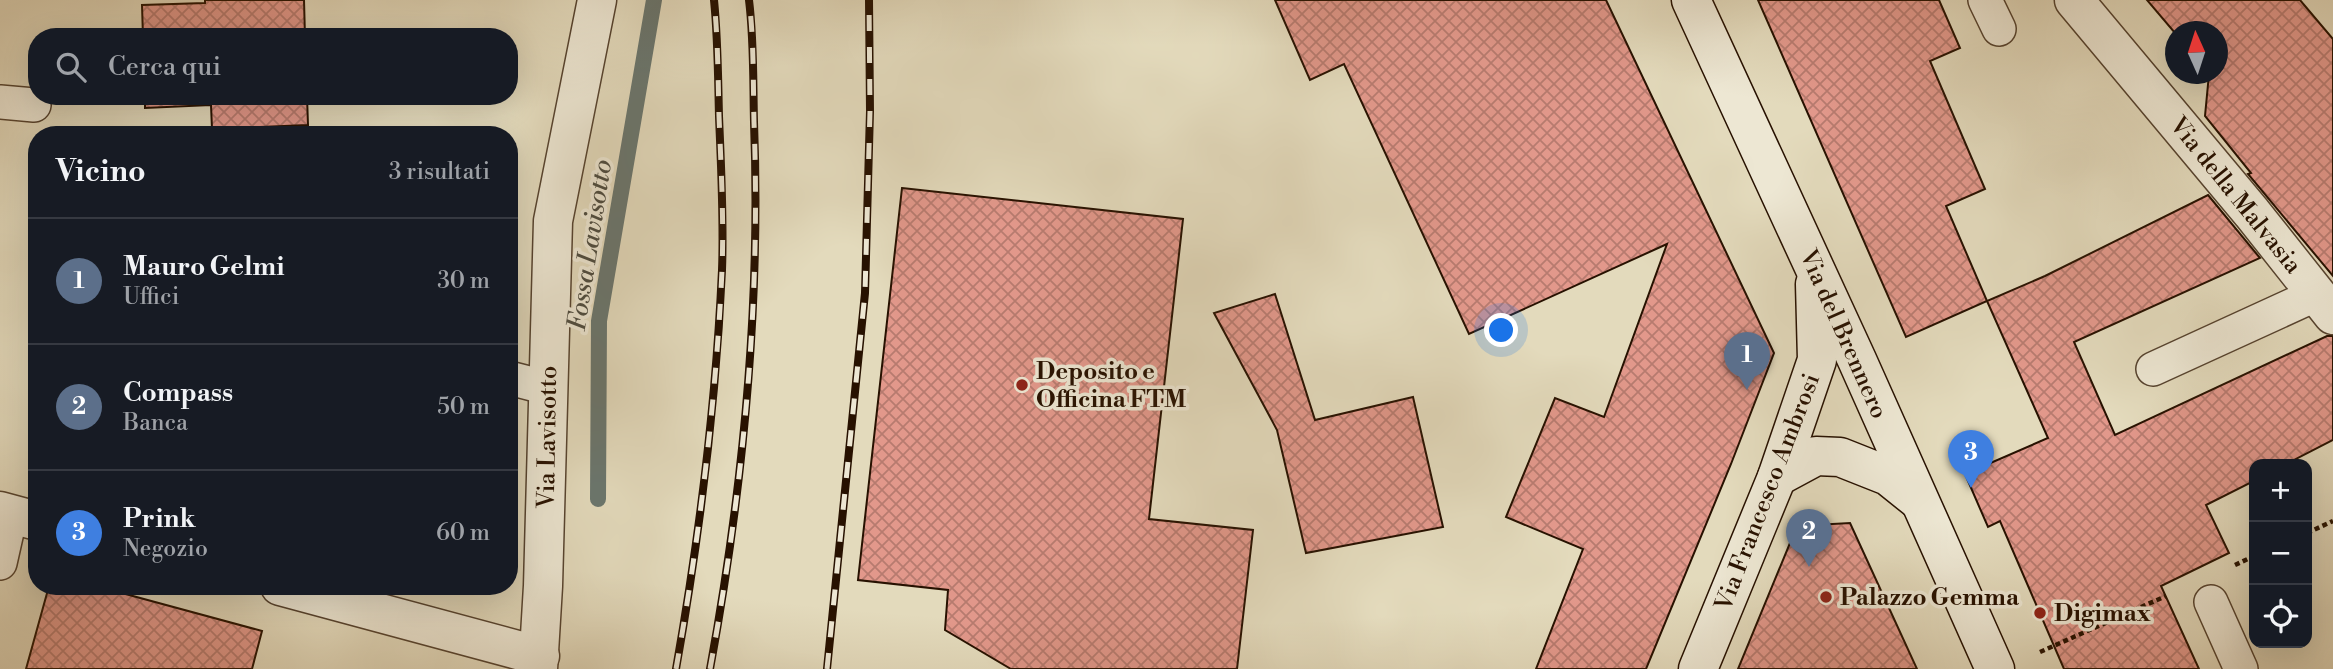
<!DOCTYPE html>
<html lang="it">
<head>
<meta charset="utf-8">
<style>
  body { margin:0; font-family:"Libre Bodoni",serif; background:#20242c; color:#f1f3f6 }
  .controls { position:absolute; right:21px; bottom:21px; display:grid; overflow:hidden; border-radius:14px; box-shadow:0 7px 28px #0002 }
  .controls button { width:63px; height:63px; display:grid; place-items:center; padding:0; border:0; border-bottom:2px solid #363941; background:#171b24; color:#f1f3f6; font:35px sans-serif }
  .compass { position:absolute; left:2165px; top:21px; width:63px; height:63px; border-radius:50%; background:#171b24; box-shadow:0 7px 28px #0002; rotate:357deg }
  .you { position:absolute; left:1502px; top:331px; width:24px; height:24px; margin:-18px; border:5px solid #fff; border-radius:50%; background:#1a73e8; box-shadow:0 0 0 10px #1a73e833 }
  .badge { display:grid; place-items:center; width:46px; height:46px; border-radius:50%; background:#2563eb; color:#fff; font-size:23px; font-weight:700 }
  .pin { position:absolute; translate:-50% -58px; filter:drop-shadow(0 2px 4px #0008) }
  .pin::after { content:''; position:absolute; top:37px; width:24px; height:21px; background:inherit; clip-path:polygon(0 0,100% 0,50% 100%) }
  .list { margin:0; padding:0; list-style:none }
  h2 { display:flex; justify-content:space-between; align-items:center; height:91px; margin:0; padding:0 28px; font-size:30px }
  h2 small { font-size:23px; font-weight:400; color:#9ea1a6 }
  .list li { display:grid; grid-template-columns:46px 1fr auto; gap:21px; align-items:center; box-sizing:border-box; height:126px; padding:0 28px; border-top:2px solid #363941 }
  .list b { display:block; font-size:26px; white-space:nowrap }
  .list p { margin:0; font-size:23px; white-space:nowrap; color:#9ea1a6 }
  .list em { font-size:23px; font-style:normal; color:#9ea1a6 }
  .icon { flex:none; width:38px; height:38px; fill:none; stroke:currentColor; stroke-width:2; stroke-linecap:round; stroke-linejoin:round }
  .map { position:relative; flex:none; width:2333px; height:669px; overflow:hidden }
  .search { position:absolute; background:#171b24; box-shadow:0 7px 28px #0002; left:28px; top:28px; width:490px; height:77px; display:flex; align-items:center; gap:18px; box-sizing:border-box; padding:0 24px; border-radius:28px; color:#9ea1a6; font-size:26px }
  .panel { position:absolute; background:#171b24; box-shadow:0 7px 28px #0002; left:28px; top:126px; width:490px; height:469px; border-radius:28px }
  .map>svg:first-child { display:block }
</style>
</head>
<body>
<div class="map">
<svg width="2333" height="669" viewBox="0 0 2333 669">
  <defs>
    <pattern id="building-cross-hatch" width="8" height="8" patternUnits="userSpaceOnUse" patternTransform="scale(1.75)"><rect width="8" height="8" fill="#e2988b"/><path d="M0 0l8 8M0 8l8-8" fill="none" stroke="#b77b6f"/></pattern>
  </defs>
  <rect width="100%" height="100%" fill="#e3dabc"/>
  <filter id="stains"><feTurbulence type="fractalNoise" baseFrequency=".00286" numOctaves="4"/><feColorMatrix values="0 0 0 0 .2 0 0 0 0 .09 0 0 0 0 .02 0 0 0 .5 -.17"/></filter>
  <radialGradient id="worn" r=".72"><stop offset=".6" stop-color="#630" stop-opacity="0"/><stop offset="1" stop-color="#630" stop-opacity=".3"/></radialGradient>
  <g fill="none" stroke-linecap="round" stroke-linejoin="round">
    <!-- stream -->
    <path stroke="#6a766e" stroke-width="16" d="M598,499L599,321L654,0"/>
  </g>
  <!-- building -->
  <g fill="url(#building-cross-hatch)" stroke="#271100" stroke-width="2">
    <path d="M205,0H304L305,37H143L142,5L205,3Z"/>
    <path d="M1275,0H1606L1774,353L1731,464L1646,669H1536L1583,549L1506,517L1555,398L1604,417L1667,244L1469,334L1344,64L1310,80Z"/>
    <path d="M1758,0H1939L1960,48L1930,61L1985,189L1946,206L1987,301L1906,337Z"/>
    <path d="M2147,0H2300L2333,39V276L2248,174L2251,173L2205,116L2209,74H2217V32L2175,33Z"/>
    <path d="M145,96H307L308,125L212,129L211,105L145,108Z"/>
    <path d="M902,188L1183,219L1149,519L1253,530L1237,669H1011L945,630L948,590L858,580Z"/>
    <path d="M2208,195L2260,258L2074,342L2115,435L2327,336H2333V440L2286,464H2254V481L2206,505L2229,553L2161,586L2199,669H2064L2000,521L1988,527L1965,474L2048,438L1987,301L2045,276Z"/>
    <path d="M1275,294L1315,420L1413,397L1443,527L1306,553L1277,430L1214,313Z"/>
    <path d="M1850,523L1917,669H1738L1797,526Z"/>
    <path d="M49,586H96L262,631L252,669H26Z"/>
  </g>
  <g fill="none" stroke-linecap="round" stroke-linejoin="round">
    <defs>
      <g id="lane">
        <path d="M1985,0L1999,29"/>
        <path d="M0,102L34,105"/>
        <path d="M2153,369L2317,294"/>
        <path d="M509,378L548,388"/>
        <path d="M0,563L11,514"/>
        <path d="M2211,602L2241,669"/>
      </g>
      <g id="street">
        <path d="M2074,0L2252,213L2333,315"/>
        <path d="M0,511L37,521"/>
        <path d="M280,586L540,656"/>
        <path d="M538,669L543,586L553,221L597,0"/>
      </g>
      <g id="secondary">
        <path d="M1691,0L1857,360L1995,669"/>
        <path d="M1777,477L1816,456L1840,457L1888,476L1918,500"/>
        <path d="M1698,669L1777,477L1817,360L1815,284"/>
      </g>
    </defs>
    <!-- lane casing -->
    <use href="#lane" stroke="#56432f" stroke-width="36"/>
    <!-- street casing -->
    <use href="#street" stroke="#56432f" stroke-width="41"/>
    <!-- secondary casing -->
    <use href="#secondary" stroke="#271100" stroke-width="41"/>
    <!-- path -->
    <g stroke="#271100" stroke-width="4.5" stroke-dasharray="5 3.5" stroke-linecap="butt">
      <path d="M2307,533L2333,521"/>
      <path d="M2235,565L2254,556"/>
      <path d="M2040,652L2166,596"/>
    </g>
    <!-- lane -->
    <use href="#lane" stroke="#ede7d3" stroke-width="33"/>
    <!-- street -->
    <use href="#street" stroke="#ede7d3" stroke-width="38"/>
    <!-- secondary -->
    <use href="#secondary" stroke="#ede7d3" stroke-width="38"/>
    <defs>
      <g id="rail">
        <path d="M676,669C699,539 716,402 722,270C724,219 721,167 719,116C718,78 718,39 714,0"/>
        <path d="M710,669C743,489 761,305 754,122C753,81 754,40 749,0"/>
        <path d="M827,669L865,293L870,111L869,0"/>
      </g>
    </defs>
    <!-- rail casing -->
    <use href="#rail" stroke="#271100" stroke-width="8"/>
    <!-- rail -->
    <use href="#rail" stroke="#ede7d3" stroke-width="5" stroke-dasharray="16" stroke-linecap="butt"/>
  </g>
  <!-- markers -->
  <g fill="#8f2418" stroke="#ede7d3" stroke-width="2.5">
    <circle cx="1022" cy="385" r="7"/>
    <circle cx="1826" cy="597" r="7"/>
    <circle cx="2040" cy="613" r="7"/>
  </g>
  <g text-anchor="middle" stroke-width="7" stroke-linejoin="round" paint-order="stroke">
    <!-- street labels -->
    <g font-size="24" fill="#271100" stroke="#ede7d3">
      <text transform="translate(2236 195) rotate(51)" y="8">Via della Malvasia</text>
      <text transform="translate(1844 334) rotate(66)" y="8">Via del Brennero</text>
      <text transform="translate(547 437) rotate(-89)" y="8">Via Lavisotto</text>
      <text transform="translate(1767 492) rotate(-69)" y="8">Via Francesco Ambrosi</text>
    </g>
    <!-- poi labels -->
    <g font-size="24" font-weight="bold" fill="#271100" stroke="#ede7d3" text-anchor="start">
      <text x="1036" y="379">Deposito e<tspan x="1036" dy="28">Officina FTM</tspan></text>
      <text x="1840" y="605">Palazzo Gemma</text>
      <text x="2054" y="621">Digimax</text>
    </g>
    <!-- water labels -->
    <g font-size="26" font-style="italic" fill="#4e4c40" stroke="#ede7d3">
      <text transform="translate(589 245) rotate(-81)" y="9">Fossa Lavisotto</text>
    </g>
  </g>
  <rect width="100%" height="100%" filter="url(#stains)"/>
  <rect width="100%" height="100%" fill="url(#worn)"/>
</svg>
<div class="controls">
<button>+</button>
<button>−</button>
<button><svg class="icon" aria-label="locate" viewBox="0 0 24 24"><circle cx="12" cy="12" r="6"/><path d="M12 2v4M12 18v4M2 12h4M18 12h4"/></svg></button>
</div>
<svg class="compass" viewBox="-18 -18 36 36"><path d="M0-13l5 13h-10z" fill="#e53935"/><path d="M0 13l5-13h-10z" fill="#9ea1a6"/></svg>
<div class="you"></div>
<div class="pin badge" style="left:1747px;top:390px;background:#5c6f8a">1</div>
<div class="pin badge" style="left:1809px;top:567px;background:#5c6f8a">2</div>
<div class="pin badge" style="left:1971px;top:488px;background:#3f7fe0">3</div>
<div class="search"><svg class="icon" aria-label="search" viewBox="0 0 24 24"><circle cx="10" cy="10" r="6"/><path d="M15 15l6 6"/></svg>Cerca qui</div>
<section class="panel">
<h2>Vicino<small>3 risultati</small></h2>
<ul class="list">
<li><span class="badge" style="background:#5c6f8a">1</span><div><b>Mauro Gelmi</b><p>Uffici</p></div><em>30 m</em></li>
<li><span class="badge" style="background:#5c6f8a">2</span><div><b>Compass</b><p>Banca</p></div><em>50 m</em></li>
<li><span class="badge" style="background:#3f7fe0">3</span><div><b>Prink</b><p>Negozio</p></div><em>60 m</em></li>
</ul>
</section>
</div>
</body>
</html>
